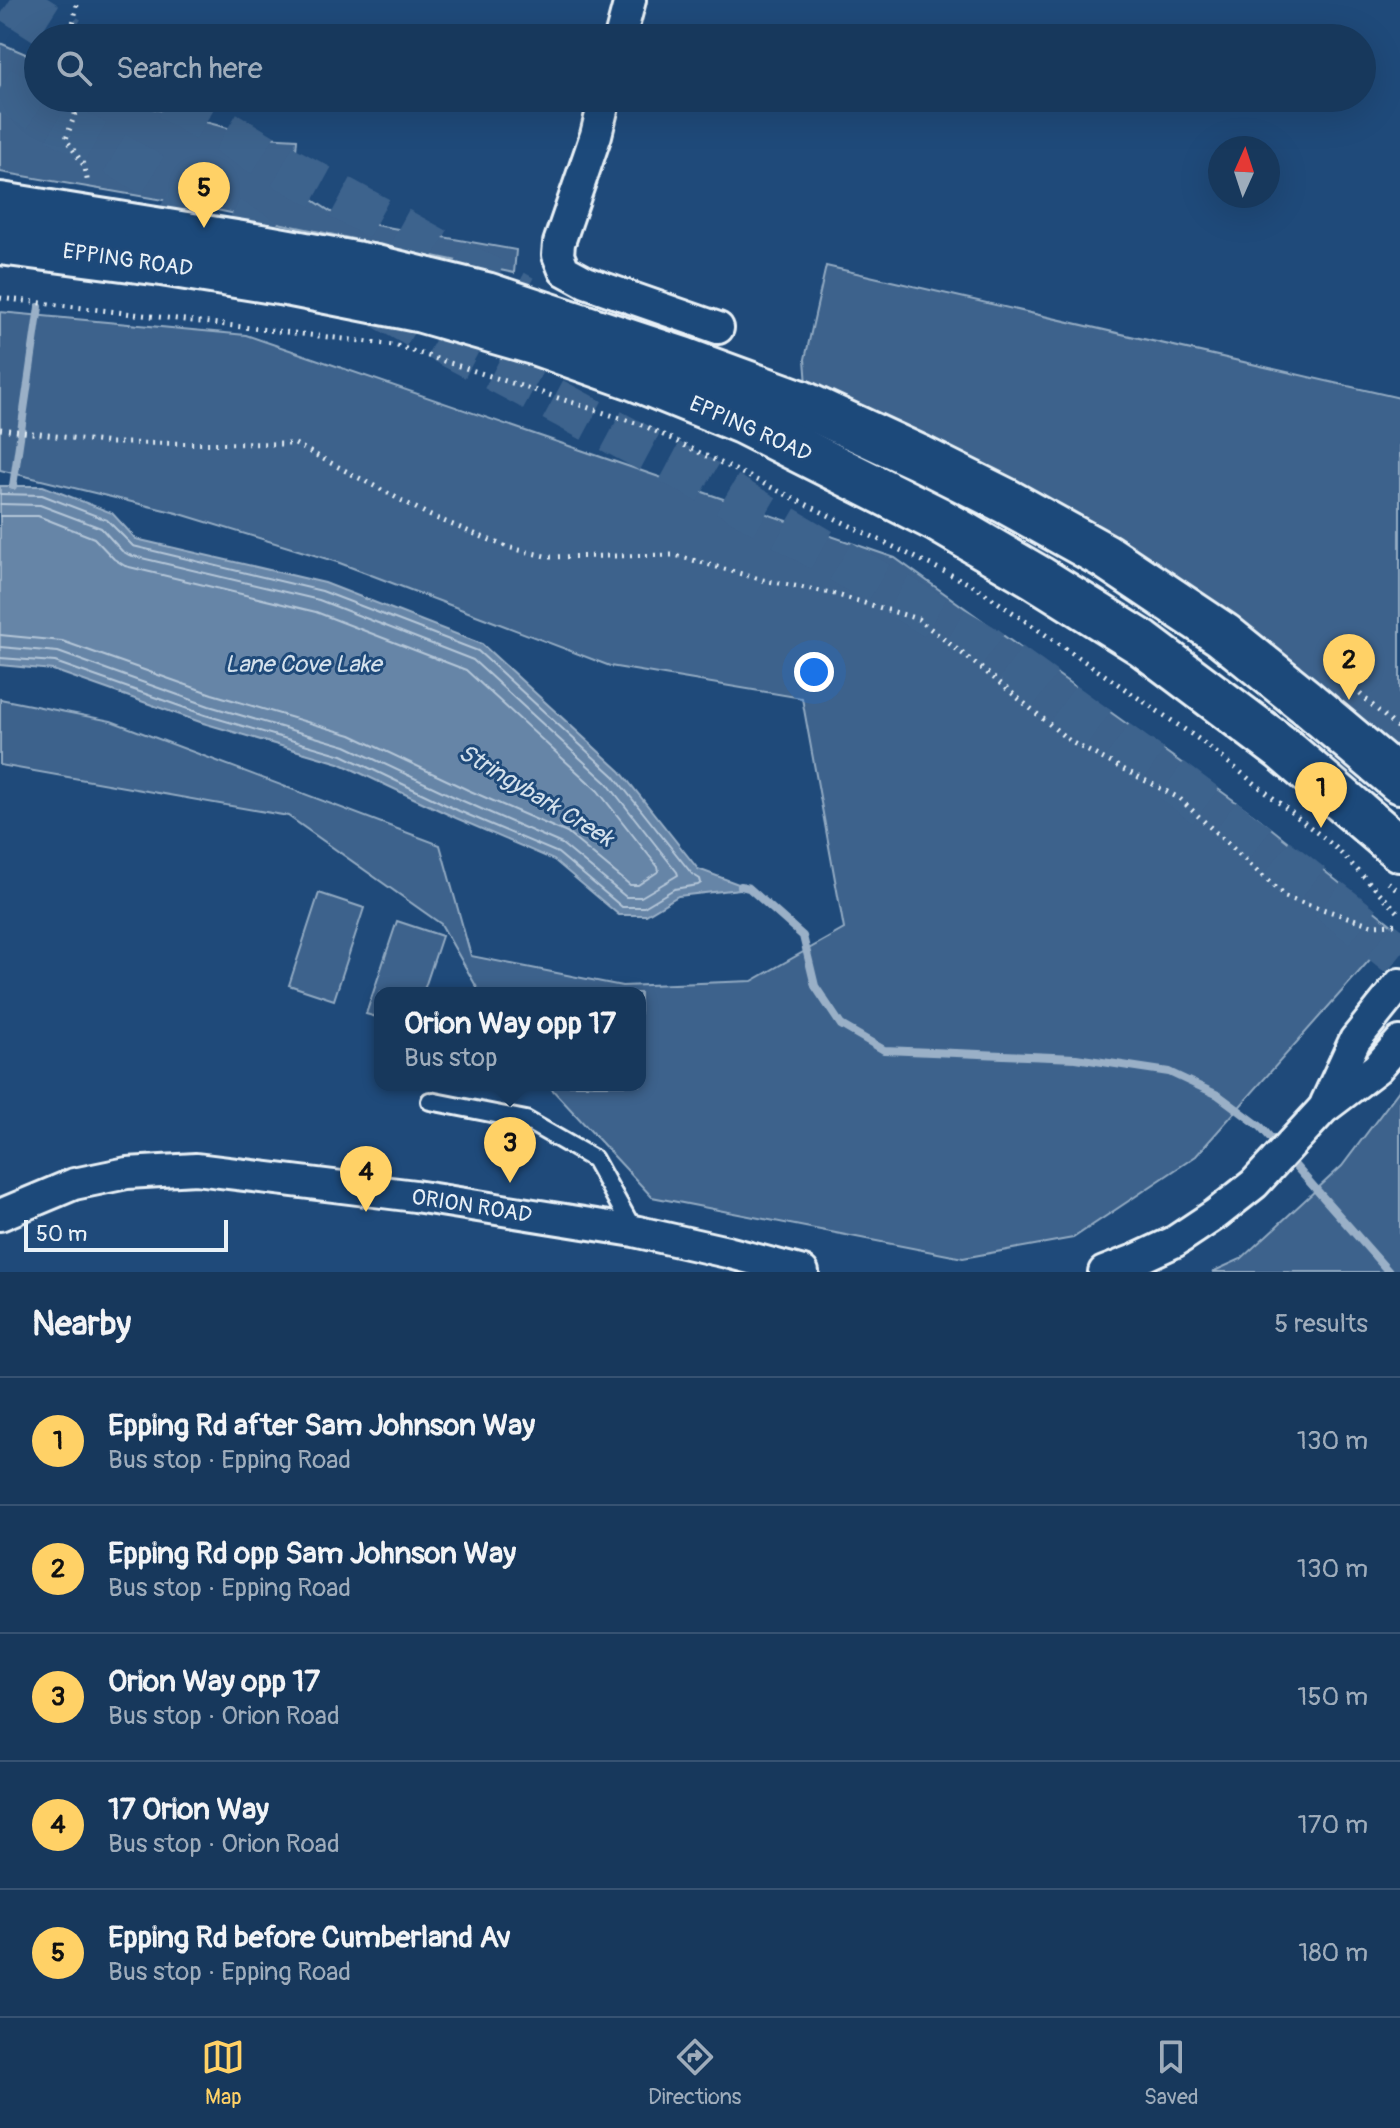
<!DOCTYPE html>
<html lang="en">
<head>
<meta charset="utf-8">
<style>
  body { margin:0; font-family:Pangolin,sans-serif; background:#244365; color:#f1f3f6 }
  .compass { position:absolute; left:1208px; top:136px; width:72px; height:72px; border-radius:50%; background:#17385c; box-shadow:0 8px 32px #0002; rotate:3deg }
  .scale { position:absolute; left:24px; bottom:20px; width:204px; box-sizing:border-box; padding-left:8px; border:4px solid #e8f1f8; border-top:0; font-size:22px; line-height:28px; white-space:nowrap; color:#e8f1f8; -webkit-text-stroke:6px #1f4a7a; paint-order:stroke }
  .you { position:absolute; left:814px; top:672px; width:28px; height:28px; margin:-20px; border:6px solid #fff; border-radius:50%; background:#1a73e8; box-shadow:0 0 0 12px #1a73e833 }
  .badge { display:grid; place-items:center; width:52px; height:52px; border-radius:50%; background:#ffd166; color:#111; font-size:26px; font-weight:700 }
  .pin { position:absolute; translate:-50% -66px; filter:drop-shadow(0 2px 4px #0008) }
  .pin::after { content:''; position:absolute; top:42px; width:28px; height:24px; background:inherit; clip-path:polygon(0 0,100% 0,50% 100%) }
  .popup { position:absolute; left:374px; top:987px; width:272px; height:104px; box-sizing:border-box; display:grid; place-content:center; border-radius:16px; background:#17385c; filter:drop-shadow(0 2px 6px #0005); font-size:26px; white-space:nowrap; color:#9eacbb }
  .popup b { font-size:30px; color:#f1f3f6 }
  .popup::after { content:''; position:absolute; left:50%; top:100%; margin-left:-16px; border:16px solid transparent; border-top-color:#17385c }
  .list { margin:0; padding:0; list-style:none }
  h2 { display:flex; justify-content:space-between; align-items:center; height:104px; margin:0; padding:0 32px; font-size:34px }
  h2 small { font-size:26px; font-weight:400; color:#9eacbb }
  .list li { display:grid; grid-template-columns:52px 1fr auto; gap:24px; align-items:center; box-sizing:border-box; height:128px; padding:0 32px; border-top:2px solid #365272 }
  .list b { display:block; font-size:30px; white-space:nowrap }
  .list p { margin:0; font-size:26px; white-space:nowrap; color:#9eacbb }
  .list em { font-size:26px; font-style:normal; color:#9eacbb }
  .icon { flex:none; width:44px; height:44px; fill:none; stroke:currentColor; stroke-width:2; stroke-linecap:round; stroke-linejoin:round }
  .map { position:relative; flex:none; width:1400px; height:1272px; overflow:hidden }
  .search { position:absolute; background:#17385c; box-shadow:0 8px 32px #0002; left:24px; right:24px; top:24px; height:88px; display:flex; align-items:center; gap:20px; box-sizing:border-box; padding:0 28px; border-radius:44px; color:#9eacbb; font-size:30px }
  .sheet { height:744px; background:#17385c }
  nav { display:flex; justify-content:space-around; align-items:center; box-sizing:border-box; height:112px; border-top:2px solid #365272; background:#17385c; font-size:22px; color:#9eacbb }
  nav a { display:grid; justify-items:center; gap:4px }
  nav .on { color:#ffd166 }
  .map>svg:first-child { display:block }
</style>
</head>
<body>
<div class="map">
<svg width="1400" height="1272" viewBox="0 0 1400 1272">
  <rect width="100%" height="100%" fill="#1f4a7a"/>
  <filter id="ink" filterUnits="userSpaceOnUse"><feTurbulence type="fractalNoise" baseFrequency=".0125" numOctaves="2"/><feDisplacementMap in="SourceGraphic" scale="16" xChannelSelector="R" yChannelSelector="G"/><feConvolveMatrix kernelMatrix="1 2 1 2 8 2 1 2 1" color-interpolation-filters="sRGB"/></filter>
  <g filter="url(#ink)">
    <!-- green -->
    <g fill="#3c628c" stroke="#92aac2" stroke-width="2">
      <path d="M0,43L35,58L38,62V98H114L262,137L297,139L293,187L342,219L516,250L514,273L198,206L0,172Z"/>
      <path d="M826,266L1400,398V750L1220,606L961,454L807,385L805,359Z"/>
      <path d="M0,312L246,335L895,558L1257,817L1397,929L1196,1156L1073,1238L963,1258L652,1197L548,1085H640V993H480L441,924L288,816L0,765V699L111,721L440,845L471,956L622,986L752,981L844,929L802,698L610,666L337,562L177,513L0,470Z"/>
      <path d="M319,893L364,908L334,1000L289,985Z"/>
      <path d="M397,921L442,936L423,993H380V1018L366,1014Z"/>
      <path d="M1400,1089V1272H1212L1241,1259L1342,1166Z"/>
    </g>
    <!-- water -->
    <path fill="#6685a7" stroke="#9ab0c7" stroke-width="2" d="M0,486H43L112,513L136,539L325,583L482,644L620,771L698,869L749,888L678,896L646,915H619L554,860L456,818L339,763L203,723L53,670L0,665Z"/>
    <g fill="none" stroke-linecap="round" stroke-linejoin="round">
      <!-- shore -->
      <g stroke="#b4c6d8" stroke-width="2">
        <path d="M0,494L42,495L107,520L133,546L322,591L478,651L614,776L692,874L700,879L701,883L698,885L674,889L644,907H622L558,853L459,811L342,755L205,715L55,662L0,658"/>
        <path d="M0,504L40,505L101,528L122,551L129,555L319,600L473,660L607,783L677,872L678,875L641,897H626L562,844L463,801L346,746L209,706L58,652L0,647"/>
        <path d="M0,516H38L94,538L114,559L125,566L316,612L466,670L598,791L658,867L659,871L638,885H630L567,833L468,790L351,735L212,694L62,641L0,635"/>
      </g>
      <!-- stream -->
      <g stroke="#9ab0c7" stroke-width="8">
        <path d="M13,486L39,307"/>
        <path d="M741,886L749,888L803,936L815,986L841,1025L884,1050L1076,1058L1169,1072L1218,1095L1261,1127L1389,1272"/>
      </g>
      <!-- highway-tunnel -->
      <g stroke="#3d638d" stroke-width="44" stroke-dasharray="44 22" stroke-linecap="butt">
        <path d="M10,0L69,38"/>
        <path d="M0,88L281,249"/>
        <path d="M169,98L275,162L523,297"/>
        <path d="M379,305L433,336L704,480L987,648L1138,757L1168,777L1292,870L1400,956"/>
      </g>
      <defs>
        <path id="lane" d="M430,1101L526,1120L594,1159L634,1231"/>
        <g id="street">
          <path d="M620,38L630,0"/>
          <path d="M605,98L596,135L559,243L558,255L564,270L586,282L718,328"/>
          <path d="M1326,1103L1355,1040L1400,984"/>
          <path d="M0,1215L74,1184L127,1173L196,1169L415,1196L634,1231L727,1252L803,1272"/>
          <path d="M1104,1272L1135,1260L1174,1242L1216,1214L1254,1184L1323,1109L1377,1068L1400,1042"/>
        </g>
        <g id="primary">
          <path d="M0,205L267,248L376,268L486,295L683,360L801,403L920,458L1006,501L1105,556L1223,635L1305,701L1400,781"/>
          <path d="M0,242L162,263L286,283L422,310L537,343L633,377L742,421L937,519L1038,578L1142,643L1283,749L1400,849"/>
        </g>
      </defs>
      <!-- lane casing -->
      <use href="#lane" stroke="#e8f1f8" stroke-width="22"/>
      <!-- street casing -->
      <use href="#street" stroke="#e8f1f8" stroke-width="36"/>
      <!-- primary casing -->
      <use href="#primary" stroke="#e8f1f8" stroke-width="50"/>
      <!-- path -->
      <g stroke="#e8f1f8" stroke-width="5" stroke-dasharray="2 6" stroke-linecap="butt">
        <path d="M70,38L78,0"/>
        <path d="M70,98L75,114L66,139L85,167L88,185"/>
        <path d="M0,298L394,345L645,426L974,586L1200,740L1335,847L1400,914"/>
        <path d="M0,429L111,443L295,444L431,516L507,547L549,557L675,555L763,580L831,593L918,619L995,679L1071,742L1179,798L1285,897L1372,925L1400,924"/>
        <path d="M1360,694L1400,730"/>
        <path d="M1388,882L1400,892"/>
      </g>
      <!-- lane -->
      <use href="#lane" stroke="#1f4a7a" stroke-width="16"/>
      <!-- street -->
      <use href="#street" stroke="#1f4a7a" stroke-width="30"/>
      <!-- primary -->
      <use href="#primary" stroke="#1f4a7a" stroke-width="44"/>
    </g>
  </g>
  <g text-anchor="middle" stroke-width="6" stroke-linejoin="round" paint-order="stroke">
    <!-- street labels -->
    <g font-size="22" fill="#e8f1f8" stroke="#1f4a7a">
      <text transform="translate(128 259) rotate(8)" y="8">EPPING ROAD</text>
      <text transform="translate(751 428) rotate(24)" y="8">EPPING ROAD</text>
      <text transform="translate(472 1205) rotate(9)" y="8">ORION ROAD</text>
    </g>
    <!-- water labels -->
    <g font-size="24" font-style="italic" fill="#d4e1ec" stroke="#1f4a7a">
      <text x="303" y="672">Lane Cove Lake</text>
      <text transform="translate(536 795) rotate(31)" y="8">Stringybark Creek</text>
    </g>
  </g>
</svg>
<svg class="compass" viewBox="-18 -18 36 36"><path d="M0-13l5 13h-10z" fill="#e53935"/><path d="M0 13l5-13h-10z" fill="#9eacbb"/></svg>
<div class="scale">50 m</div>
<div class="you"></div>
<div class="pin badge" style="left:1321px;top:828px">1</div>
<div class="pin badge" style="left:1349px;top:700px">2</div>
<div class="pin badge" style="left:510px;top:1183px">3</div>
<div class="popup"><b>Orion Way opp 17</b>Bus stop</div>
<div class="pin badge" style="left:366px;top:1212px">4</div>
<div class="pin badge" style="left:204px;top:228px">5</div>
<div class="search"><svg class="icon" aria-label="search" viewBox="0 0 24 24"><circle cx="10" cy="10" r="6"/><path d="M15 15l6 6"/></svg>Search here</div>
</div>
<section class="sheet">
<h2>Nearby<small>5 results</small></h2>
<ul class="list">
<li><span class="badge">1</span><div><b>Epping Rd after Sam Johnson Way</b><p>Bus stop · Epping Road</p></div><em>130 m</em></li>
<li><span class="badge">2</span><div><b>Epping Rd opp Sam Johnson Way</b><p>Bus stop · Epping Road</p></div><em>130 m</em></li>
<li><span class="badge">3</span><div><b>Orion Way opp 17</b><p>Bus stop · Orion Road</p></div><em>150 m</em></li>
<li><span class="badge">4</span><div><b>17 Orion Way</b><p>Bus stop · Orion Road</p></div><em>170 m</em></li>
<li><span class="badge">5</span><div><b>Epping Rd before Cumberland Av</b><p>Bus stop · Epping Road</p></div><em>180 m</em></li>
</ul>
</section>
<nav>
<a class="on"><svg class="icon" aria-label="map" viewBox="0 0 24 24"><path d="M3 6l6-2 6 2 6-2v14l-6 2-6-2-6 2zM9 4v14M15 6v14"/></svg>Map</a>
<a><svg class="icon" aria-label="directions" viewBox="0 0 24 24"><path d="M12 3l9 9-9 9-9-9zM9 14v-3h6M13 9l2 2-2 2"/></svg>Directions</a>
<a><svg class="icon" aria-label="saved" viewBox="0 0 24 24"><path d="M7 4h10v16l-5-4-5 4z"/></svg>Saved</a>
</nav>
</body>
</html>
